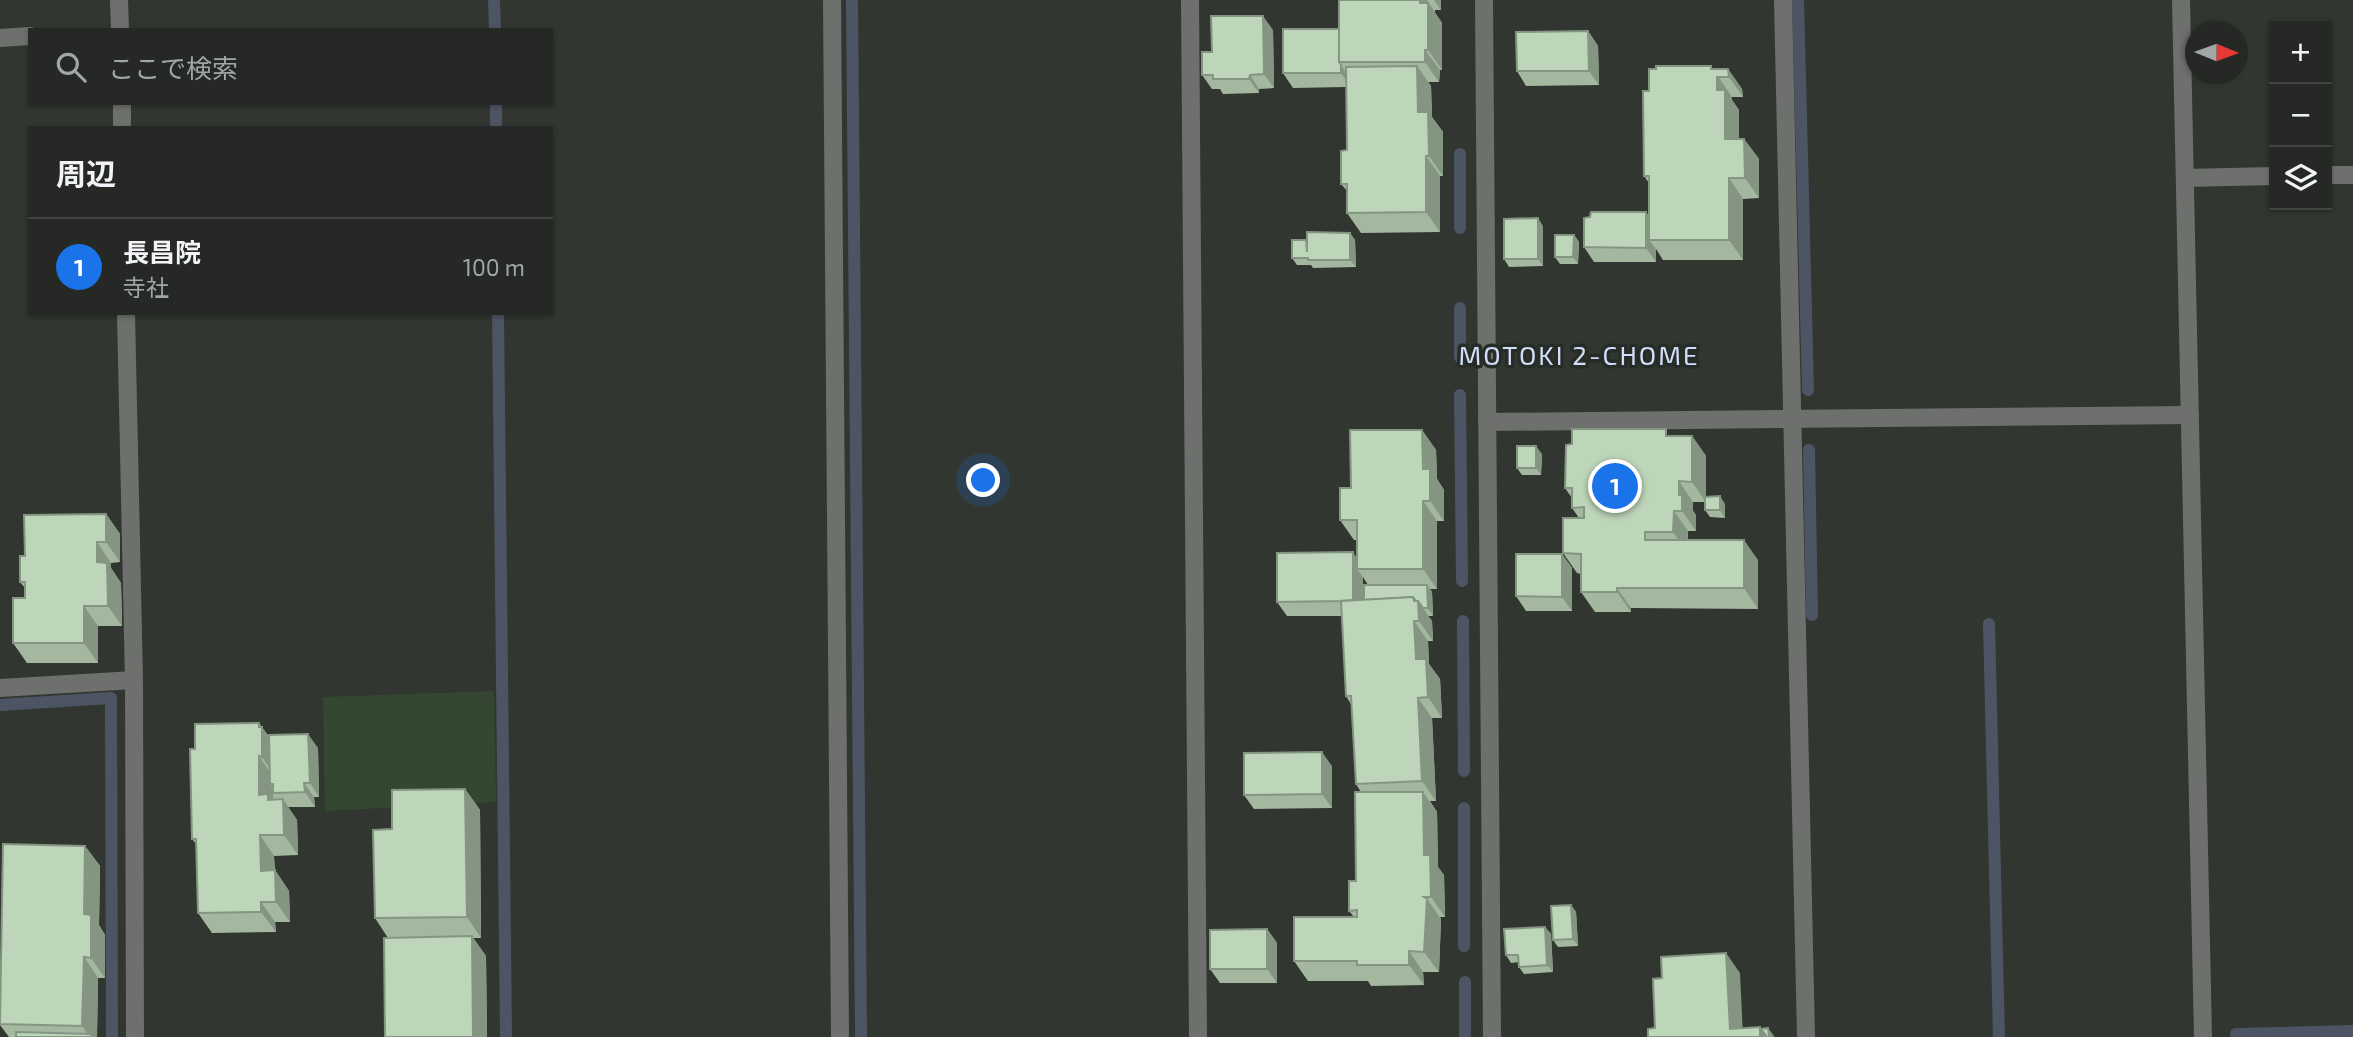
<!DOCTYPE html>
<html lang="ja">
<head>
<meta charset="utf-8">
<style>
  body { margin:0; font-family:"Exo 2","Noto Sans JP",sans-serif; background:#313431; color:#f1f3f6 }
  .controls { position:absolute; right:21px; top:21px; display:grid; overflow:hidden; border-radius:0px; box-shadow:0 2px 5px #0004 }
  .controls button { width:63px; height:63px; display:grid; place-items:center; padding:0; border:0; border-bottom:2px solid #424441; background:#252824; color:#f1f3f6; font:35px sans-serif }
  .compass { position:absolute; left:2185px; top:21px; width:63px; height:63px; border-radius:50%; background:#252824; box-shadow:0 2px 5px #0004; rotate:91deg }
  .you { position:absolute; left:984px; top:481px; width:24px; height:24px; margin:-18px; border:5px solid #fff; border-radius:50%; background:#1a73e8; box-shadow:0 0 0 10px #1a73e833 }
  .badge { display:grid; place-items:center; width:46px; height:46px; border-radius:50%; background:#1a73e8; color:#fff; font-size:23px; font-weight:700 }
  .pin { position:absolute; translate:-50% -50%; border:4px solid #fff; box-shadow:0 2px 7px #0006 }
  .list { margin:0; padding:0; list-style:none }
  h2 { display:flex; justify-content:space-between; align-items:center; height:91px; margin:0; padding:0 28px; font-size:30px }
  h2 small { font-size:23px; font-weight:400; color:#a3a6a6 }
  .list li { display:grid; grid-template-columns:46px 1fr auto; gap:21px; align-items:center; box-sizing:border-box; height:98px; padding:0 28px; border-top:2px solid #424441 }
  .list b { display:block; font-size:26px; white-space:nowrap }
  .list p { margin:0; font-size:23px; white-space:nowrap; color:#a3a6a6 }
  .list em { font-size:23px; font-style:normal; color:#a3a6a6 }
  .icon { flex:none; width:38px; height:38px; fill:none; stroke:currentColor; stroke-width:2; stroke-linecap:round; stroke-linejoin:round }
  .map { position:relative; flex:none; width:2353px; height:1037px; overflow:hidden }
  .search { position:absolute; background:#252824; box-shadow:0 2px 5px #0004; left:28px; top:28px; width:525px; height:77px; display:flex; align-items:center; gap:18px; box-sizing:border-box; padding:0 24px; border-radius:0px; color:#a3a6a6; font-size:26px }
  .panel { position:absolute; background:#252824; box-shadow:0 2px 5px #0004; left:28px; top:126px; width:525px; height:189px; border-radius:0px }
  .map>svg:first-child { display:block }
</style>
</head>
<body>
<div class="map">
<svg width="2353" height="1037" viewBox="0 0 2353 1037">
  <rect width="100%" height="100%" fill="#313630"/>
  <!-- green -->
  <path fill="#344831" d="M494,691L496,802L325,811L323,697Z"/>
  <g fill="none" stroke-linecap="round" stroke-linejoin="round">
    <!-- stream -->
    <g stroke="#4d5564" stroke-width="12">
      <path d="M494,0L495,30"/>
      <path d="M852,0L861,1037"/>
      <path d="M1798,0L1808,390"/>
      <path d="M496,103V128"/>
      <path d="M1460,154V228"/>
      <path d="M1460,308V357"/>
      <path d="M498,313L506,1037"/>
      <path d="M1460,395L1462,581"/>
      <path d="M1809,450L1812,615"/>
      <path d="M1463,621L1464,771"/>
      <path d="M1989,624L1999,1037"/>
      <path d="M0,705L111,698L112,1037"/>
      <path d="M1464,946V808"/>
      <path d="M1465,982V1037"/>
      <path d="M2236,1034L2353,1031"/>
    </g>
    <!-- minor -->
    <g stroke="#6e706d" stroke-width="18">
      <path d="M119,0L120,30"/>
      <path d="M832,0L840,1037"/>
      <path d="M1190,0L1198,1037"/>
      <path d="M1484,0L1492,1037"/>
      <path d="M1783,0L1806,1037"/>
      <path d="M2181,0L2203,1037"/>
      <path d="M0,38L30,36"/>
      <path d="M122,103V128"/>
      <path d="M2327,175H2353"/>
      <path d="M2185,178L2274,176"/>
      <path d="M126,313L134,680L135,1037"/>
      <path d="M1487,422L2190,415"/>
      <path d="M0,688L134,680"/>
    </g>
  </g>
  <!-- wall -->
  <g fill="#a3b89f" fill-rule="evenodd">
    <path d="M1339,0H1441V10H1435V13L1442,23V70H1440L1439,82H1428L1431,86L1432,117L1443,132V176H1440V232L1361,233L1347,213V191L1341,184L1347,150L1346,87L1293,88L1283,73L1339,29Z"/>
    <path d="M1273,30L1274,88L1259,89V93L1223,94L1220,89H1212L1202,75L1212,52Z"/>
    <path d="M1588,31L1598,46L1599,85L1526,86L1517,71Z"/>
    <path d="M1711,66L1713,69H1728L1742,89L1743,97H1732V100L1739,110V139H1744L1759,159V198L1743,199V260H1663L1656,249V262H1594L1584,247L1646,212L1649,216V183L1644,176L1649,91Z"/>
    <path d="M1543,226V266L1509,267L1504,259Z"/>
    <path d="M1350,233L1355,240L1356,267L1313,268L1311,265H1297L1292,258L1307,242Z"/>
    <path d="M1574,235L1579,242L1578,264H1560L1555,257Z"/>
    <path d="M1422,430L1436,450L1437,479L1444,490V521H1437V589H1430L1432,592L1433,616H1428L1432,621L1433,641H1428L1429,664L1440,679L1442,718H1432L1436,801H1430L1437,812L1438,867L1444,875L1445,917H1440L1441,919L1439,972H1423L1424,985L1371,986L1368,981H1308L1294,961L1354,917L1349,911L1356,881L1361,792L1356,784L1351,704L1346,696L1342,616H1287L1277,602L1357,559V540H1354L1340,520L1351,488ZM1363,577L1368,585L1364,600H1363Z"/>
    <path d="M1671,436H1692L1706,456V497L1725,504V518L1710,517L1705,510V502H1693V511L1696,515V531H1688V540L1758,560V609L1631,608V612H1595L1581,592V574L1577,573L1563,553L1579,518L1572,508V498L1565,488L1572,444Z"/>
    <path d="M1542,454L1541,475H1522L1517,468Z"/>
    <path d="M106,514L120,534V562L111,563V568L121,583L122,626H98V663H27L13,643L25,598V588L20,582L25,556Z"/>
    <path d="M1562,554L1572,568V611H1526L1516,596Z"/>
    <path d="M259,723L270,738L318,748L319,797H314L315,807H288L297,820L298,855L274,856L275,870L289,891L290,922H275L276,932L212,933L198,913L196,844L192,839L195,749Z"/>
    <path d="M1332,766V808L1254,809L1244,795Z"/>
    <path d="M465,789L480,810L481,938H473L486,956L487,1037H385L388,938L375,918L392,829Z"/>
    <path d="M85,846L100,866L99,925L105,935V978H98L97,1037H9L0,1025Z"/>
    <path d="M1571,905L1576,912L1578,946L1558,947L1553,940Z"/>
    <path d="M1545,927L1551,934L1553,972L1524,974L1519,967V962L1511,963L1506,955Z"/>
    <path d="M1267,929L1277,943V983H1220L1210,969Z"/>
  </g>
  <!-- shaded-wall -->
  <g fill="#849682">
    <path d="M1420,0H1427L1442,23V70L1428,50Z"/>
    <path d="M1434,0H1441V10Z"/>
    <path d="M1263,16L1273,30L1274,88L1264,74Z"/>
    <path d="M1588,31L1598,46L1599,85L1589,71Z"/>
    <path d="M1425,50L1440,70L1439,82L1425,62Z"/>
    <path d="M1341,65L1351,80V87L1341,73Z"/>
    <path d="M1417,66L1431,86L1432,117L1443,132V176L1429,156L1418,112Z"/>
    <path d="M1711,66L1732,97V100L1739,110V159L1725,139L1717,90L1711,69Z"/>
    <path d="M1728,69L1742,89L1743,97L1729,77Z"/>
    <path d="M1250,75L1259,89V93L1249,79Z"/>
    <path d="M1744,139L1759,159V198L1745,178Z"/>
    <path d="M1426,156L1440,176V232L1426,212Z"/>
    <path d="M1729,178L1743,199V260L1729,240Z"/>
    <path d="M1646,212L1656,226L1649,240L1656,249V262L1646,248Z"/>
    <path d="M1538,218L1543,226V266L1538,259Z"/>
    <path d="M1350,233L1355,240L1356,267L1350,260Z"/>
    <path d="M1574,235L1579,242L1578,264L1573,257Z"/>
    <path d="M1422,430L1436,450L1437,479L1444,490V521L1430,501L1423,469Z"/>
    <path d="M1692,436L1706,456V502L1692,482Z"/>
    <path d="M1536,446L1542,454L1541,475L1536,468Z"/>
    <path d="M1679,481L1693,502V511L1696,515V531L1682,511Z"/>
    <path d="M1720,496L1725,504V518L1720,510Z"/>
    <path d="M1423,501L1437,521V589L1423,569Z"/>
    <path d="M1674,511L1688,531L1687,552L1673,532Z"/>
    <path d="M106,514L120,534V562L106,542Z"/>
    <path d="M1744,540L1758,560V609L1744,588Z"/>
    <path d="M97,542L111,563V568L121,583L122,626L108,606L97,562Z"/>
    <path d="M1353,552L1362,566L1357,569L1363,577V615L1353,601Z"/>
    <path d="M1562,554L1572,568V611L1562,597Z"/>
    <path d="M1427,585L1432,592L1433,616L1428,608Z"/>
    <path d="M1617,588L1631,608V612L1617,592Z"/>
    <path d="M1413,597L1418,601L1432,621L1433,641L1419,621Z"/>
    <path d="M84,606L98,626V663L84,643Z"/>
    <path d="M1414,621L1428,641L1429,664L1440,679L1442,718L1428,697L1416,659Z"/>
    <path d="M1418,698L1432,718L1436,801L1422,781Z"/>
    <path d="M259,723L276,748V777L262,757Z"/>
    <path d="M308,734L318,748L319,797L310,783Z"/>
    <path d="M1322,752L1332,766V808L1322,794Z"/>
    <path d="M259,756L273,777L270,784L273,788V802L259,795Z"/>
    <path d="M304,783L314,797L315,807L305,792Z"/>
    <path d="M465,789L480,810L481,938L467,917Z"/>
    <path d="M1423,792L1437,812L1438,867L1444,875L1445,917L1431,897L1424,855Z"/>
    <path d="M283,799L297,820L298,855L284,835Z"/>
    <path d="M260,835L274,856L275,891L261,871Z"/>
    <path d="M85,846L100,866L99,925L105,935V978L91,958L84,914Z"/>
    <path d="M275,870L289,891L290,922L276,902Z"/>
    <path d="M1427,899L1441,919L1439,972L1424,952Z"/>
    <path d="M261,902L275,922L276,932L261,912Z"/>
    <path d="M1571,905L1576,912L1578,946L1573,939Z"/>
    <path d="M1545,927L1551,934L1553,972L1547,965Z"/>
    <path d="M1267,929L1277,943V983L1267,969Z"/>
    <path d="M472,936L486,956L487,1037H473Z"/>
    <path d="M1409,951L1423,972L1424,985L1409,965Z"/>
    <path d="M1726,953L1740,973L1743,1037L1730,1029Z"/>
    <path d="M84,957L98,978L97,1037H90L82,1026Z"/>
    <path d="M1760,1027L1767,1037H1760Z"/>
    <path d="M1768,1028L1774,1036V1037H1769Z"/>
  </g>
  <!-- building -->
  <g fill="#bdd6b9" stroke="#849682" stroke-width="2">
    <path d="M1339,0H1420V3H1428V50H1425V62H1339Z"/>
    <path d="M1211,16H1263L1264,74L1250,75L1249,79H1213V75H1202V52H1212Z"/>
    <path d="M1283,29H1339V62L1341,65V73H1283Z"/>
    <path d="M1588,31L1589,71H1517L1516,32Z"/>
    <path d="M1417,66L1418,112H1428L1429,156H1426V212L1347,213V184H1341V151L1347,150L1346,67Z"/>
    <path d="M1656,66H1711V69H1728L1729,77H1717V90H1725V139H1744L1745,178H1729V240H1649V176H1644L1643,91H1649V69H1656Z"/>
    <path d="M1591,212H1646V248L1584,247V218L1590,217Z"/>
    <path d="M1538,218V259H1504V219Z"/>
    <path d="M1307,232L1350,233V260H1308V258H1292V240H1306L1307,252Z"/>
    <path d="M1555,235H1574L1573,257H1555Z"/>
    <path d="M1572,429H1666V436H1692V482L1679,481V495H1682V511H1674L1673,532H1645V540H1744V588H1617V592H1581V554L1563,553V518H1584V507L1572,508V488H1565L1566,445L1572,444Z"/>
    <path d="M1350,430H1422L1423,469H1430V501H1423V569H1357V520H1340V488H1351Z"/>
    <rect x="1517" y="446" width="19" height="22"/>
    <path d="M1720,496V510H1705V497Z"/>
    <path d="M106,514V542H97V562L107,563L108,606H84V643H13V598H25V582H20V556H25L24,515Z"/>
    <path d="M1353,552V600L1341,601L1277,602V553Z"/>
    <path d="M1516,554H1562V597L1516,596Z"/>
    <path d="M1364,585H1427L1428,608H1423L1418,601H1416L1413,597L1364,600Z"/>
    <path d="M1413,597L1414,601H1418L1419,621H1414L1416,659H1426L1428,697L1418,698L1422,781L1356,784L1351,696H1346L1341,601Z"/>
    <path d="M259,723V727H262V757L259,756V795L268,794V800L283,799L284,835H260L261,871L275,870L276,902H261V912L198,913L196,839H192L190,749H195V724Z"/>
    <path d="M308,734L310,783H304L305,792L273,793V784H270L269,735Z"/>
    <path d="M1322,752V794L1244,795V753Z"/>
    <path d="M465,789L467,917L375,918L373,830L392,829V790Z"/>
    <path d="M1355,792H1423L1424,855H1430L1431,897H1424L1427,899L1424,952L1409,951V965H1357V961H1294V917H1357V910L1349,911V881H1356Z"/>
    <path d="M3,844L85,846L84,914L91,915V958L84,957L82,1026L0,1024Z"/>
    <path d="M1571,905L1573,939L1553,940L1551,906Z"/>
    <path d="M1545,927L1547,965L1519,967L1518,955H1506L1504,929Z"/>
    <path d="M1267,929V969H1210V930Z"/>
    <path d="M472,936L473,1037H385L384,938Z"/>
    <path d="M1726,953L1730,1029L1760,1027V1037H1648V1029L1655,1028L1653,979L1662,978L1661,957Z"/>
    <path d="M1768,1028L1769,1037H1767L1761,1029Z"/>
    <path d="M16,1032L91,1034V1037H16Z"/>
  </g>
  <g text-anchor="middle" stroke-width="7" stroke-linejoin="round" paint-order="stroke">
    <!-- neighbourhood labels -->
    <g font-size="26" letter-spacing="2" fill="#d1defa" stroke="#272c26">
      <text x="1579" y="365">MOTOKI 2-CHOME</text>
    </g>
  </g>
</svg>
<div class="controls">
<button>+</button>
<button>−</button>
<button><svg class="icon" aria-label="layers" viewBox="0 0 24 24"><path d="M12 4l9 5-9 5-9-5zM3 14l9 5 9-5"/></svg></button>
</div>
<svg class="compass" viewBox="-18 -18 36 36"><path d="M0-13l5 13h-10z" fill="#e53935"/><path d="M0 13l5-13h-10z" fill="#a3a6a6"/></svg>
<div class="you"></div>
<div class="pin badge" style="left:1615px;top:486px">1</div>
<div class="search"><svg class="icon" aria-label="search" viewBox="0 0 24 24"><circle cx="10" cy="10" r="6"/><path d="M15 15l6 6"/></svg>ここで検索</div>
<section class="panel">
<h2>周辺<small></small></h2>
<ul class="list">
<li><span class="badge">1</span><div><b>長昌院</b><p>寺社</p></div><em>100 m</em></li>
</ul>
</section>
</div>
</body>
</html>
